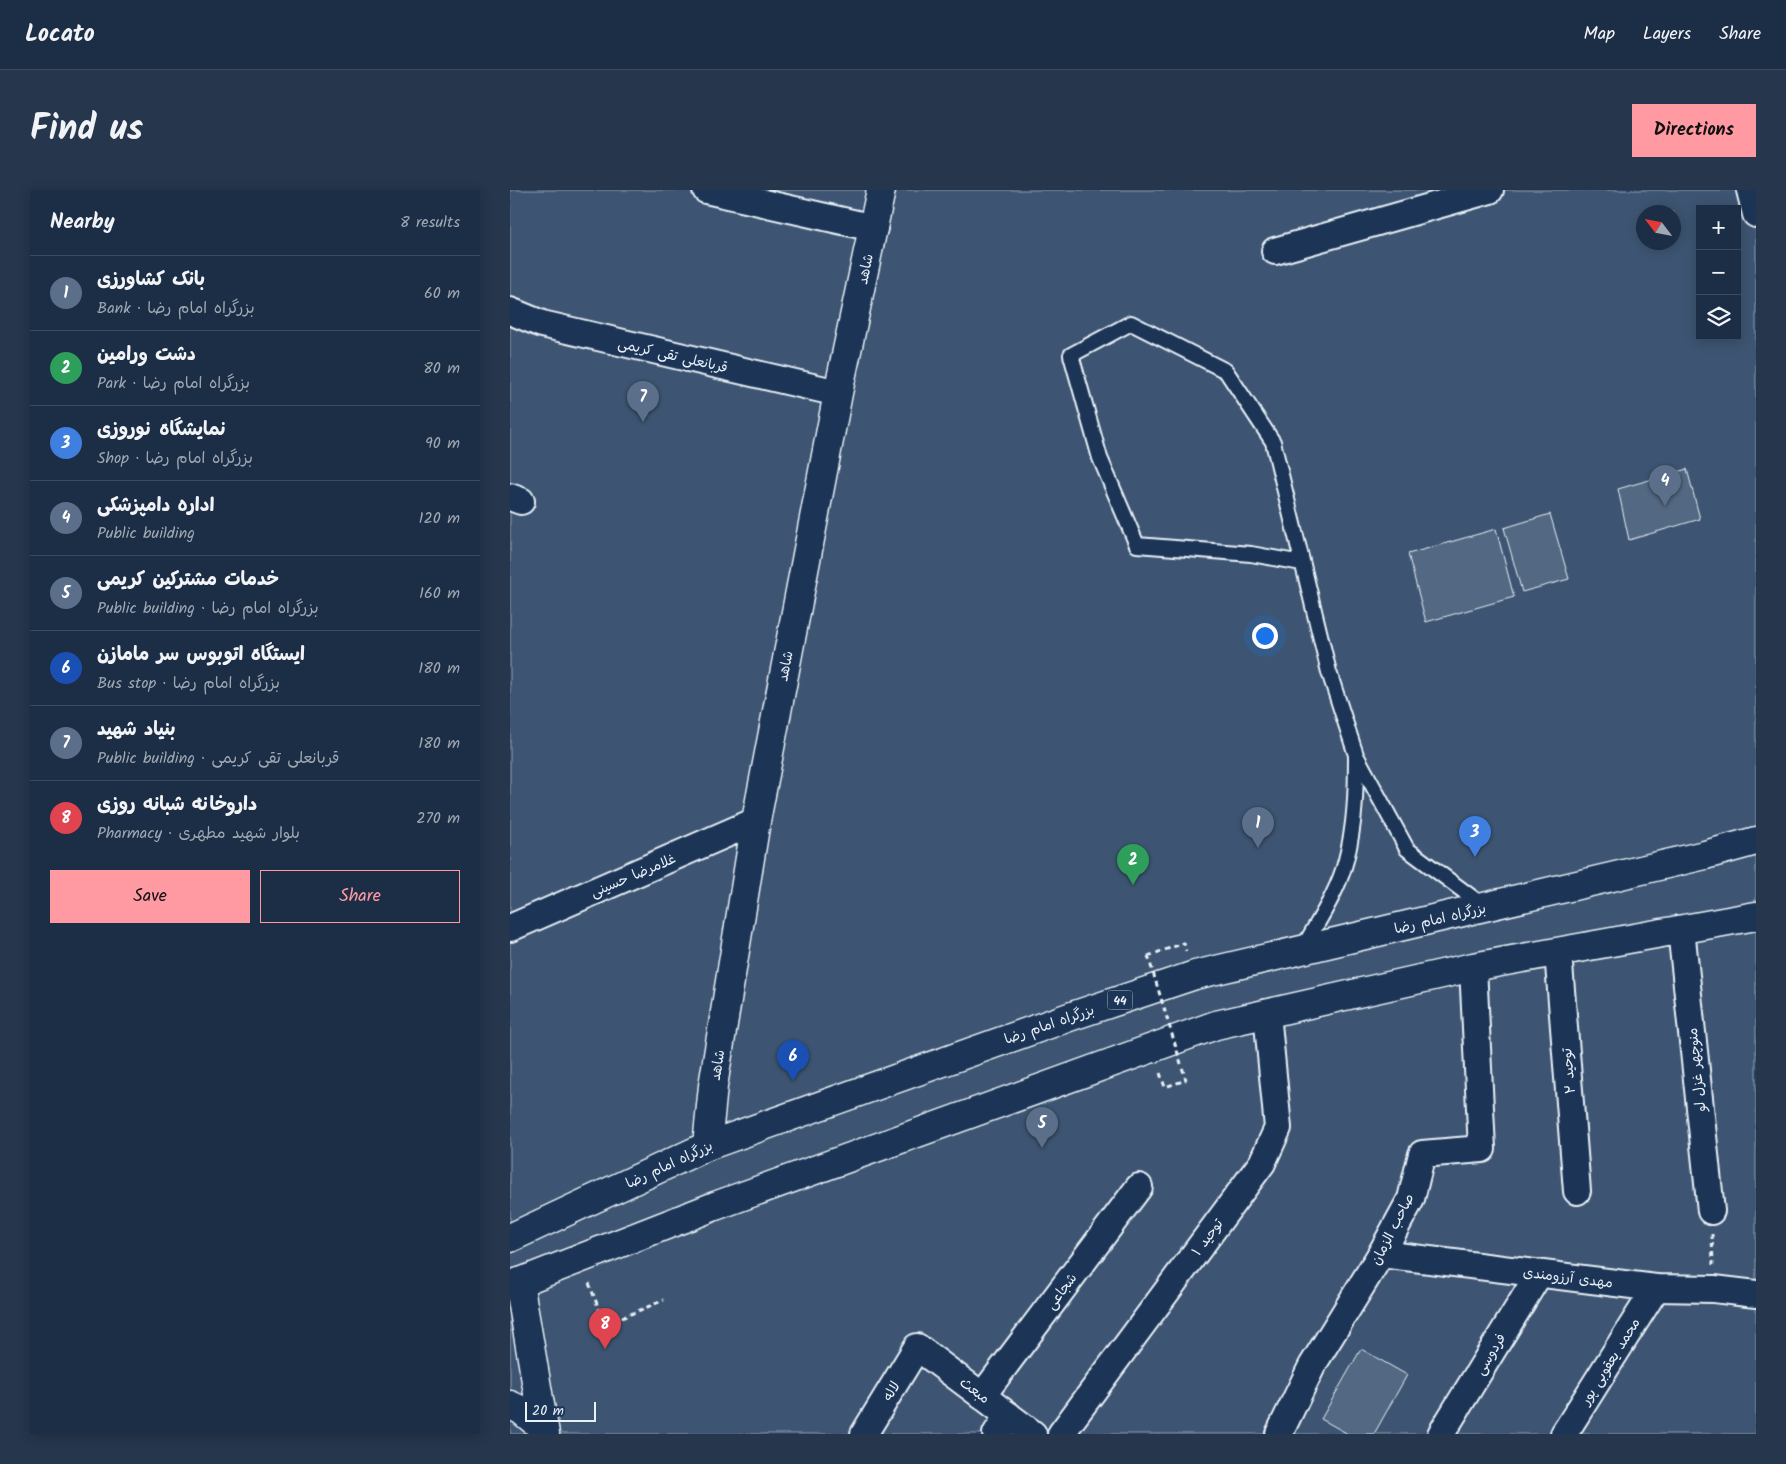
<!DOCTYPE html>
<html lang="en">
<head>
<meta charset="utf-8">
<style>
  body { margin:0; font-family:Kalam,"Playpen Sans Arabic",sans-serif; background:#25364d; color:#f1f3f6 }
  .controls { position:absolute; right:15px; top:15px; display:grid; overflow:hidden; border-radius:0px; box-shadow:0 2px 12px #0003 }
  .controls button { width:45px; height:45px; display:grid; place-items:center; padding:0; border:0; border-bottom:1px solid #3a4a5f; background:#1c2e46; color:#f1f3f6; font:25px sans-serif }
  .compass { position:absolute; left:1126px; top:15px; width:45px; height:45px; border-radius:50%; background:#1c2e46; box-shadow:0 2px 12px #0003; rotate:302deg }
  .scale { position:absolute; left:15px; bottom:12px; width:71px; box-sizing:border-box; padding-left:5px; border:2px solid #e8f1f8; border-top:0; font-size:14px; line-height:18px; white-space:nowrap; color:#e8f1f8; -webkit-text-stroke:4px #1d3557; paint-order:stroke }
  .you { position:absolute; left:754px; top:445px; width:18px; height:18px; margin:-12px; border:4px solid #fff; border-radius:50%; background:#1a73e8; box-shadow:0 0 0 8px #1a73e833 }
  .badge { display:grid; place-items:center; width:32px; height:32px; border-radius:50%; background:#ff9aa2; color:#fff; font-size:16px; font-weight:700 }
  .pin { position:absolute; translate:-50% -41px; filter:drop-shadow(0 1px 2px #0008) }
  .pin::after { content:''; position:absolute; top:26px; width:18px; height:15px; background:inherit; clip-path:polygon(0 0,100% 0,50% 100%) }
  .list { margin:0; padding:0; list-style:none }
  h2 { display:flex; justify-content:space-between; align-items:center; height:65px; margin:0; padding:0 20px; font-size:21px }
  h2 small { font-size:16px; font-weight:400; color:#a0a8b3 }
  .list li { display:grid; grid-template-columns:32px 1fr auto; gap:15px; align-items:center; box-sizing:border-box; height:75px; padding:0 20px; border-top:1px solid #3a4a5f }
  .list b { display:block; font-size:19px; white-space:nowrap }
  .list p { margin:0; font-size:16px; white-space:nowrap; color:#a0a8b3 }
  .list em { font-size:16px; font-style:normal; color:#a0a8b3 }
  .actions { display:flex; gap:10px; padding:15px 20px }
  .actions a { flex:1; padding:11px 0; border:1px solid #ff9aa2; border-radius:0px; text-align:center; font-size:18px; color:#ff9aa2 }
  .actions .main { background:#ff9aa2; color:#111 }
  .icon { flex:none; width:28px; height:28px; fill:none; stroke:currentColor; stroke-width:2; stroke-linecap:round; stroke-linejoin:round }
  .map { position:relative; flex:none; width:1246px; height:1244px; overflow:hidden; border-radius:0px }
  header { display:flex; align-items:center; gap:30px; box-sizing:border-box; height:70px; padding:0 25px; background:#1c2e46; border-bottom:1px solid #3a4a5f }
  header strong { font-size:24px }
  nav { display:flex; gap:28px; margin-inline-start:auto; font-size:18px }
  .intro { display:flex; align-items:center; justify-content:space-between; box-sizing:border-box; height:120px; padding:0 30px }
  h1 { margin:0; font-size:35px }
  .button { padding:12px 22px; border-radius:0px; background:#ff9aa2; color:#111; font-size:18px; font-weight:700 }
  main { display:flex; gap:30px; padding:0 30px }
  aside { flex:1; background:#1c2e46; border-radius:0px; box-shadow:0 2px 12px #0003 }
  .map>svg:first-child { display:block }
</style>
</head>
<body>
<header>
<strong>Locato</strong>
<nav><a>Map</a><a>Layers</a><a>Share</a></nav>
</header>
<div class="intro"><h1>Find us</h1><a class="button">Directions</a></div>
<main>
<aside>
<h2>Nearby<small>8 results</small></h2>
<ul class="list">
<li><span class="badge" style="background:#5c6f8a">1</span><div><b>بانک کشاورزی</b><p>Bank · بزرگراه امام رضا</p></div><em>60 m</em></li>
<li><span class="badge" style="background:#2e9e5b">2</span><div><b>دشت ورامین</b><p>Park · بزرگراه امام رضا</p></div><em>80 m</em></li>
<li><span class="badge" style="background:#3f7fe0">3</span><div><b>نمایشگاه نوروزی</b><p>Shop · بزرگراه امام رضا</p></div><em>90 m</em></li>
<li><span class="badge" style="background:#5c6f8a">4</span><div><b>اداره دامپزشکی</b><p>Public building</p></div><em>120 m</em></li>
<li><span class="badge" style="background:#5c6f8a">5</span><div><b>خدمات مشترکین کریمی</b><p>Public building · بزرگراه امام رضا</p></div><em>160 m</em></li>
<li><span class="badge" style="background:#1a4fb4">6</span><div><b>ایستگاه اتوبوس سر مامازن</b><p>Bus stop · بزرگراه امام رضا</p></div><em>180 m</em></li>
<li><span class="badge" style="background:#5c6f8a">7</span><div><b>بنیاد شهید</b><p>Public building · قربانعلی تقی کریمی</p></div><em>180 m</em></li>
<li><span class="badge" style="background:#e0444e">8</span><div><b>داروخانه شبانه روزی</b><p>Pharmacy · بلوار شهید مطهری</p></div><em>270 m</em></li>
</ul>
<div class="actions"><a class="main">Save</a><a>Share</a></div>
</aside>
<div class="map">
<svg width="1246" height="1244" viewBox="0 0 1246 1244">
  <rect width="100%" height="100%" fill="#253d5d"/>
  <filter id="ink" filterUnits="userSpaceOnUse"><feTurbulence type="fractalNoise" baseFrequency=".02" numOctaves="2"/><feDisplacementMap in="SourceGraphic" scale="10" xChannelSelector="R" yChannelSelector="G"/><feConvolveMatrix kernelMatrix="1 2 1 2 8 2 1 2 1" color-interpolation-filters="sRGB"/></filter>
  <g filter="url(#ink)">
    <!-- green -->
    <path fill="#3e5472" stroke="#93a2b5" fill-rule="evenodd" d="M0,0H1246V1244H0ZM1190,19H1227V146H1190ZM1134,22H1164V52H1134Z"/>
    <!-- building -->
    <g fill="#536782" stroke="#e8f1f8">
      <path d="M1177,279L1190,329L1119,350L1108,299Z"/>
      <path d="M1040,324L1059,389L1012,402L994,338Z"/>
      <path d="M986,339L1004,407L916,432L898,364Z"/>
      <path d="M851,1159L897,1185L864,1244H838L811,1229Z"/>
    </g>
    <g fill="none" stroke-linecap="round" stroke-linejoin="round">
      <defs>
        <g id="service">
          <path d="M792,373L741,364L627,355L590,268L561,165L621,133L716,181L763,252L819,482L846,565L897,659L975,717"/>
          <path d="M792,760C808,731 828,702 836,670C845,636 846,601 846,566"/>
        </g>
        <g id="minor">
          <path d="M196,0L364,38"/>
          <path d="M1240,0L1246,24"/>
          <path d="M765,61L980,0"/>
          <path d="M0,121L32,134L328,203"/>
          <path d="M0,307L11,311"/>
          <path d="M0,738L246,631"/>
          <path d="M1171,739L1201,1021"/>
          <path d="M1048,762L1067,1001"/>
          <path d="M871,1064L1146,1098L1204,1099L1246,1104"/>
          <path d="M472,1206L629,997"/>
          <path d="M354,1244L407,1157L523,1244"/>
          <path d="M486,1244L498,1225"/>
          <path d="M551,1244L752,973L768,938L757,823"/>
          <path d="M769,1244L802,1176L871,1064L901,1009L912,964L972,959L963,777"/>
          <path d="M931,1244L1029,1084"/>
          <path d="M1054,1244L1146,1098"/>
        </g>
        <g id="secondary">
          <path d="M197,956L203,896L246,631L328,203L371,0"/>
          <path d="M9,1092L35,1244"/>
          <path d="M0,1215L11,1220L34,1239"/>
        </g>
        <g id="trunk">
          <path d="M0,1048L197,956L562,826L685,785L1195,665L1246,651"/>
          <path d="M0,1096L205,1016L706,835L963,777L1246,726"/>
        </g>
      </defs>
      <!-- service casing -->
      <use href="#service" stroke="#e8f1f8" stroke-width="18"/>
      <!-- minor casing -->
      <use href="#minor" stroke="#e8f1f8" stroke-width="30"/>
      <!-- secondary casing -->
      <use href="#secondary" stroke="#e8f1f8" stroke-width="31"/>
      <!-- trunk casing -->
      <use href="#trunk" stroke="#e8f1f8" stroke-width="31"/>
      <!-- path -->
      <g stroke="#e8f1f8" stroke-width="3" stroke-dasharray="5 4" stroke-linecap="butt">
        <path d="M638,766L674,753L676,761"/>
        <path d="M650,883L655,897L676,890"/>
        <path d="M1202,1044L1203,1075"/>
        <path d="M79,1093L95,1135L154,1110"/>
      </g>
      <!-- service -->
      <use href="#service" stroke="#1d3557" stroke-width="14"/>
      <!-- minor -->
      <use href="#minor" stroke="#1d3557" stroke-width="26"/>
      <!-- secondary -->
      <use href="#secondary" stroke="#1d3557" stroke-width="28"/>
      <!-- trunk -->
      <use href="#trunk" stroke="#1d3557" stroke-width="28"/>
      <!-- path-bridge -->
      <path stroke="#e8f1f8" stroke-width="3" stroke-dasharray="5 4" stroke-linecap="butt" d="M638,766L676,890"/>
    </g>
  </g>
  <g text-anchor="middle" stroke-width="4.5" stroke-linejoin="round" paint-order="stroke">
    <!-- shield labels -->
    <rect fill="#1d3557" stroke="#abb9c8" stroke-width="1" x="597.5" y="800.5" width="25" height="19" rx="4"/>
    <g font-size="12" font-weight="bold" fill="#e8f1f8">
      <text x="610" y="814">44</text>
    </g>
    <!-- street labels -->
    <g font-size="14" fill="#e8f1f8" stroke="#1d3557">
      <text transform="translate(355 79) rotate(-78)" y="5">شاهد</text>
      <text transform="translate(163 165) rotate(13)" y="5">قربانعلی تقی کریمی</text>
      <text transform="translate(275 476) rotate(-79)" y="5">شاهد</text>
      <text transform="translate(123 685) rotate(-23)" y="5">غلامرضا حسینی</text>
      <text transform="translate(930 728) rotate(-13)" y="5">بزرگراه امام رضا</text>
      <text transform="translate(539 834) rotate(-19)" y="5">بزرگراه امام رضا</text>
      <text transform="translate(207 875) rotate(-81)" y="5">شاهد</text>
      <text transform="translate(1186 880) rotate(-96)" y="5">منوچهر غزل لو</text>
      <text transform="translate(1058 881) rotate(-95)" y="5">توحید ۲</text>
      <text transform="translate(159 974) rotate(-25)" y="5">بزرگراه امام رضا</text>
      <text transform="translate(882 1039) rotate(-63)" y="5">صاحب الزمان</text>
      <text transform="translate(697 1047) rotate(-53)" y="5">توحید ۱</text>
      <text transform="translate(1058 1087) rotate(7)" y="5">مهدی آرزومندی</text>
      <text transform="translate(551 1101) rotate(-53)" y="5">شجاعی</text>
      <text transform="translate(980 1164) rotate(-59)" y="5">فردوسی</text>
      <text transform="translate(1100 1171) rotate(-58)" y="5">محمد یعقوبی پور</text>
      <text transform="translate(465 1200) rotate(37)" y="5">مبعث</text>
      <text transform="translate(381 1201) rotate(-59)" y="5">لاله</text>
    </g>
  </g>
</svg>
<div class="controls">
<button>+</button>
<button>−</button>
<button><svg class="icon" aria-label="layers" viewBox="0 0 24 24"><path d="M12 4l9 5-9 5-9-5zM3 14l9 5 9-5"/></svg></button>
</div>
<svg class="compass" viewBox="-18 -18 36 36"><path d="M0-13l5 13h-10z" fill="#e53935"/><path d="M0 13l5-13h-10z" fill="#a0a8b3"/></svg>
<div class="scale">20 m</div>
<div class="you"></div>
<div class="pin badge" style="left:748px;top:658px;background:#5c6f8a">1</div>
<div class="pin badge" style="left:623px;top:695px;background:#2e9e5b">2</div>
<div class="pin badge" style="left:965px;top:667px;background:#3f7fe0">3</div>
<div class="pin badge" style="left:1155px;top:316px;background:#5c6f8a">4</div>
<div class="pin badge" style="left:532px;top:958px;background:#5c6f8a">5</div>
<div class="pin badge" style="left:283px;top:891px;background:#1a4fb4">6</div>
<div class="pin badge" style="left:133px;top:232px;background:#5c6f8a">7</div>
<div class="pin badge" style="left:95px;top:1159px;background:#e0444e">8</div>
</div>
</main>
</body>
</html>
